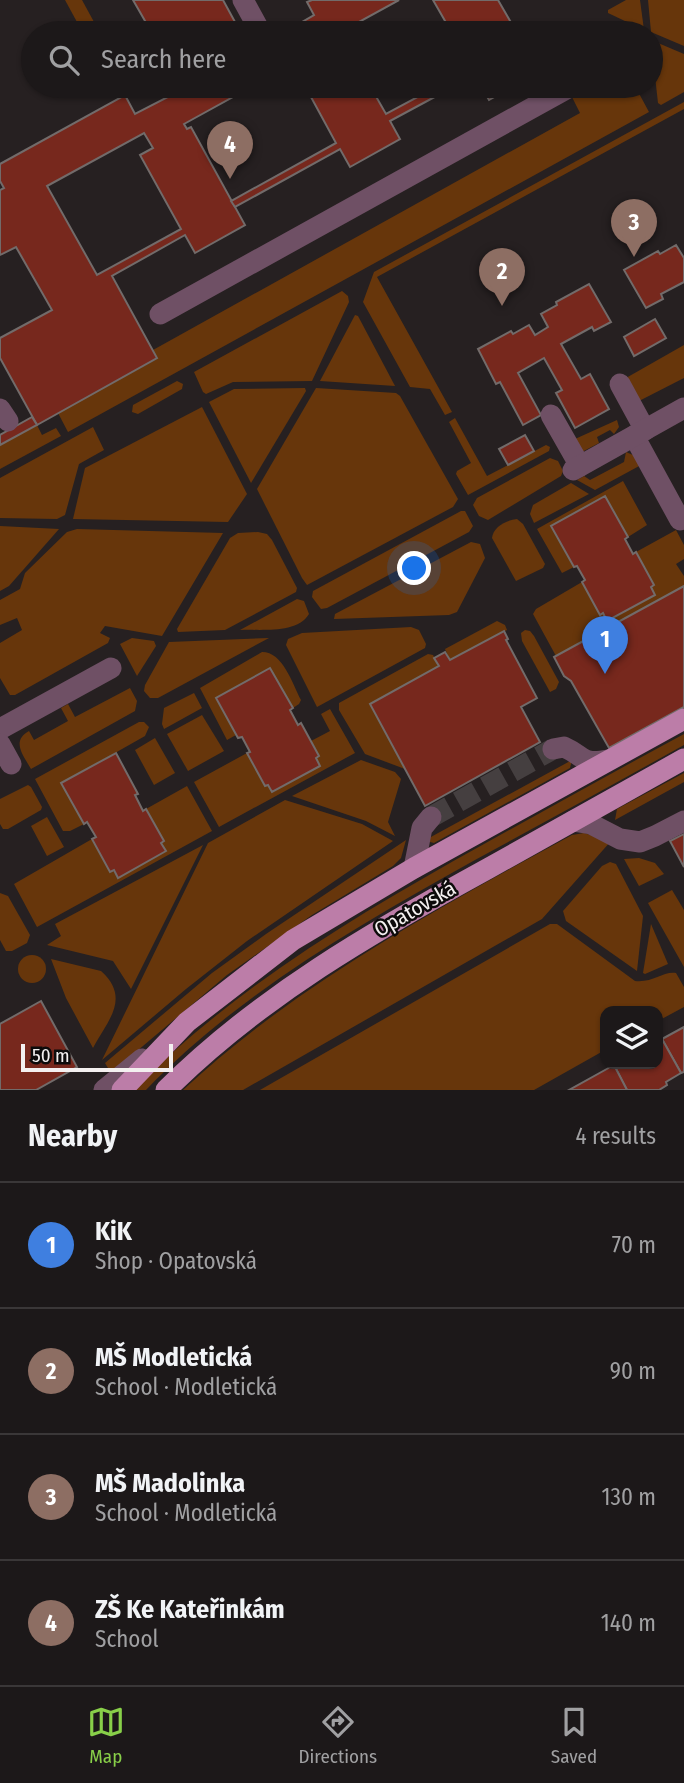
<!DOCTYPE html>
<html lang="en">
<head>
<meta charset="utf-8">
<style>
  body { margin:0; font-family:"Fira Sans Condensed",sans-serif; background:#252122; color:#f1f3f6 }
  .controls { position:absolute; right:21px; bottom:21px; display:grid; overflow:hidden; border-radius:14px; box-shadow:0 2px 5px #0004 }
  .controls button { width:63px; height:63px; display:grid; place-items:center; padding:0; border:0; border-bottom:2px solid #3a3738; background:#1c1819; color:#f1f3f6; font:35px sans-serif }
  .scale { position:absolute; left:21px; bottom:18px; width:152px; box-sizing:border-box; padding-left:7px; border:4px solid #f4f0f0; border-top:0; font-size:19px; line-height:24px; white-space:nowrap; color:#f4f0f0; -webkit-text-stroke:5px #0d0b0b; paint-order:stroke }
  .you { position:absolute; left:415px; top:569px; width:24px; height:24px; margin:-18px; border:5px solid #fff; border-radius:50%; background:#1a73e8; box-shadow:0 0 0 10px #1a73e833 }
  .badge { display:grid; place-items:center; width:46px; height:46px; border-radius:50%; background:#88cf49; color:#fff; font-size:23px; font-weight:700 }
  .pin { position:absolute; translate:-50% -58px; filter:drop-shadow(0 2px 4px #0008) }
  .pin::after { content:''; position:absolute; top:37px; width:24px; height:21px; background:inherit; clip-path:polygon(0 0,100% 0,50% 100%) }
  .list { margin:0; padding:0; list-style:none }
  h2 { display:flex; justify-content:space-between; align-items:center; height:91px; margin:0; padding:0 28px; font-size:30px }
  h2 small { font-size:23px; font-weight:400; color:#a0a0a2 }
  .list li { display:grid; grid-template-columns:46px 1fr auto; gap:21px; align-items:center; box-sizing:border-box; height:126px; padding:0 28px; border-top:2px solid #3a3738 }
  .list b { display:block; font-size:26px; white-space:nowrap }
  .list p { margin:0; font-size:23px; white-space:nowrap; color:#a0a0a2 }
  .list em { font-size:23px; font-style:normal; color:#a0a0a2 }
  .icon { flex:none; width:38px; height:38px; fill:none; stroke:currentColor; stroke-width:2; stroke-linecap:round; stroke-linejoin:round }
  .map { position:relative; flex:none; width:684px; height:1090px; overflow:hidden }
  .search { position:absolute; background:#1c1819; box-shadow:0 2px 5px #0004; left:21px; right:21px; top:21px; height:77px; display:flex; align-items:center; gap:18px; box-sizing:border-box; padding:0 24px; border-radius:38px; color:#a0a0a2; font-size:26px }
  .sheet { height:595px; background:#1c1819 }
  nav { display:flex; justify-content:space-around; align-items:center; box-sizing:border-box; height:98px; border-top:2px solid #3a3738; background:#1c1819; font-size:19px; color:#a0a0a2 }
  nav a { display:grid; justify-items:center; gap:4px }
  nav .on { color:#88cf49 }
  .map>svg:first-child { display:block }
</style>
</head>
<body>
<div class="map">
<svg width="684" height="1090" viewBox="0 0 684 1090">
  <rect width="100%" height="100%" fill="#262021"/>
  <!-- green -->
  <g fill="#67360b">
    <path d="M65,0H82L100,33H83Z"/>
    <path d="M626,0H640L644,30L608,13V10Z"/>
    <path d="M648,0H684V46L651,32Z"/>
    <path d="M651,40L684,54V92L661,105L658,103Z"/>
    <path d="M581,86H635L649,112L68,432L58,413L157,359L153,350L580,113L570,93Z"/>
    <path d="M684,102V109L377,277L452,412L445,415L430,389L410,387L363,302L374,272Z"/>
    <path d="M342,291L348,296L349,302L312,381L233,382L206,394L203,392L194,372Z"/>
    <path d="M355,315L358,316L395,386L320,381Z"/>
    <path d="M684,345V378L639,401L626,378Z"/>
    <path d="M177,381L183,384L182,389L138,414L132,412L133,405Z"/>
    <path d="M305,388L306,391L251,483L209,402L234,389Z"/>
    <path d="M316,388L396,393L400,396L458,499L453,507L307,585L302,578L257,489Z"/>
    <path d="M202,407L247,494L228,522L73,519L85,468Z"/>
    <path d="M455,418L487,476L546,445L550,447L549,451L468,495L456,474L457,471L471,463L449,422Z"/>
    <path d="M617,420L619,427L614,434L610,430L597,437L599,443L580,453L575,439Z"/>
    <path d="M37,425L42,435L56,428L61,436L0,469V445Z"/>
    <path d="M93,427L104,450L79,464L65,515L57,519L0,518V478Z"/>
    <path d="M626,452L633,455L641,465L595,490L577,480L584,476L590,480L624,462Z"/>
    <path d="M550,458L558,461L563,471L561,476L488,520L479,516L473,505L477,498Z"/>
    <path d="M623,481L647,525L628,537L605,496L552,526L574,567L562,573L537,529Z"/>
    <path d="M571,483L589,494L534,523L530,514L533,505Z"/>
    <path d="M461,511H465L473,526L469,532L327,608L321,609L312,597L313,591Z"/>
    <path d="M517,519L523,524L545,564L543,568L516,581L492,538C493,527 506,520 517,519Z"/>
    <path d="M0,526L59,529L9,586L0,591Z"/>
    <path d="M77,529L223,533L162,636L105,626L100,633L110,638L108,643L15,695H10L0,678V643L22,630L17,618L0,625V600L20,589L25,573L67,532Z"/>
    <path d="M676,530L684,545V559L676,564L684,576V586L556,656L533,614L536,609L582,582L600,614L603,613L608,621L655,595L651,587L654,585L636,552Z"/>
    <path d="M258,532L267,534L272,540L297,588L296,592L225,630L178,632L177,629L230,538L238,533Z"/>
    <path d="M471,542L480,544L485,558L457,612L449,615L334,619L335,614Z"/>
    <path d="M297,599L304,601L309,614C297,634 262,629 240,630Z"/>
    <path d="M497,621L505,625L507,630L450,660L445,649Z"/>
    <path d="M411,627L419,630L426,644L425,648L317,707L286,645L288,639L302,633Z"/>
    <path d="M525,630L530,631L534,636L559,682L556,689L550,692L522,641L521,633Z"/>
    <path d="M132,638L154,641L156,646L137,676L120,644Z"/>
    <path d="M269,638L158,698H150L144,691L145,685L169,642Z"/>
    <path d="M262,652C283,652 292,683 301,700L299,704L293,708L270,668L216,698L236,735L227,740L200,688Z"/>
    <path d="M428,654L433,655L439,666L370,704L405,769L365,754L339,710V703Z"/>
    <path d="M130,688L137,701L135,711L31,769C23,755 11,741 29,731L34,740L68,721L61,708L68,704L75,717Z"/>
    <path d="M194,693L202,708L164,729L162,724L164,708Z"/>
    <path d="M330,709L355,753L219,827L194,782L247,753L265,786L268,785L273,792L320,766L316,758L319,756L311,741L330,731L321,714Z"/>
    <path d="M202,715L224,751L188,771L167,734Z"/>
    <path d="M139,722H144L149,727L145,736L62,783L84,824L70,831H63L35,779Z"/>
    <path d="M684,734V745C614,784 545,822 475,860C359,925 239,993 146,1090H133C235,987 358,914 484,844C551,807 617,770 684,734Z"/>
    <path d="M155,738L175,773L154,785L135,750Z"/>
    <path d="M361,760L395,772L401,779L388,822L395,836L366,821L292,796Z"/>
    <path d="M572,760L570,768L434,843L430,842L429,838Z"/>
    <path d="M684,773V782L615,820L617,809Z"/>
    <path d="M28,785L31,787L42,807L41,810L8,829H3L0,824V799Z"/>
    <path d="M187,786L212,831L37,927L14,884L92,839L118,878L165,852L161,843L164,841L146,809Z"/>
    <path d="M285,800L362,824L393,841L247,941L186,989L102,1060L208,843Z"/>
    <path d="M47,817L64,847L47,856L31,826Z"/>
    <path d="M584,833L611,841L542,919L243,1090H183C298,983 435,910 572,835Z"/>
    <path d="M406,840L401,858L393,866L312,915L227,975L111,1073L105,1063L212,973L266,934Z"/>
    <path d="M203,845L131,989L113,961L47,945L61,936L55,924Z"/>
    <path d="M639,858L655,863L664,874L639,886L624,859Z"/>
    <path d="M610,862L616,864L643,916L637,971L566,921L563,911L602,866Z"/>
    <path d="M672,890L684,910V967L648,903Z"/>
    <path d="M0,893L8,896L30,935L27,943L12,951H6L0,940Z"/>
    <path d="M550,924H557L635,981C653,983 663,971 676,973L684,987V1007L658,1021V1011H605V1050L534,1090H260Z"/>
    <path d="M651,924L668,964L645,974L643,973Z"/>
    <circle cx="32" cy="969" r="14"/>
    <path d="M51,959L101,971C131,998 108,1020 93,1048L66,998Z"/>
  </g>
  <!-- building -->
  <g fill="#77281d" stroke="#726b6a" stroke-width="2" fill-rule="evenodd">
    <path d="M133,0H223L241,33H152Z"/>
    <path d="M312,0H399L339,33H283L314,15L307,2Z"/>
    <path d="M433,0H498L517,33H452Z"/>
    <path d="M189,86H236L240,93L184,124L187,129L191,127L245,225L195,253L185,235L112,276L157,358L37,425L0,358V338L52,310L16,247L0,255V190L4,188L0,181V164L125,95L135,114ZM144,133L153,148L140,155L181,229L97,275L47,186Z"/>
    <path d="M305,86H370L386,114L438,86H455L390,121L400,139L350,167L340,149L235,207L231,201L336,143Z"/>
    <path d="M481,86H514L489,100Z"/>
    <path d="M676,245L684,258V282L661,294L663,299L646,308L624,270L658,251L660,254Z"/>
    <path d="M589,284L611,322L594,331L592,327L561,344L581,379L590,374L609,409L575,428L556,393L562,390L544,358L518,373L541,415L523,425L500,382L496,384L478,349L511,331L513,334L529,325L535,335L548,327L541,314L557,305L556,302Z"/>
    <path d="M655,319L666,338L634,356L624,337Z"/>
    <path d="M32,417L37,425L0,445V435Z"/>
    <path d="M525,435L534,451L508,465L499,449Z"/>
    <path d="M605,496L628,537L625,539L633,554L636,552L654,585L651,587L655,595L607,621L603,613L600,615L582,582L585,580L577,566L574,567L551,526Z"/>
    <path d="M684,586V707L609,748L571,681L564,676L554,657Z"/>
    <path d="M504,631L508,639L506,640L537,698L521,707L540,742L425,806L370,704L439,666L434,658L445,652L450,660Z"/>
    <path d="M270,668L293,708L290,710L298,725L301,723L319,756L316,758L320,766L272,792L268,785L265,786L247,753L250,752L242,737L238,738L216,698Z"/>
    <path d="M116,753L138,794L135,795L143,811L146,809L164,841L161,843L166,851L118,878L114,870L110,872L92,839L96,837L87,822L84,824L61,783Z"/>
    <path d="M684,834V867L670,841Z"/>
    <path d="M41,1001L77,1067L36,1090H0V1024Z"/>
    <path d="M684,1027V1072L681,1073L662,1039Z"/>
    <path d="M662,1039L681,1073L666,1082L667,1085L659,1090H627L614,1065L658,1064V1041Z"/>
    <path d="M614,1065L627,1090H569Z"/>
  </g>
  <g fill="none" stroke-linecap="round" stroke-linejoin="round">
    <!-- minor-tunnel -->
    <path stroke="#453f40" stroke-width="21" stroke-dasharray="21 10" stroke-linecap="butt" d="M431,817L553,749"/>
    <!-- minor -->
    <g stroke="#6f5065" stroke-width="21">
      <path d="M243,0L260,31"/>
      <path d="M160,314L568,88"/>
      <path d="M620,384L645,430"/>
      <path d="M0,409L8,421"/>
      <path d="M551,415L580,466"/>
      <path d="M634,436L680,520"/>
      <path d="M573,470L684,408"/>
      <path d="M0,729L111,668"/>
      <path d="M0,744L11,764"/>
      <path d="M553,749L564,747C586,757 581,765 608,760"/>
      <path d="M573,821L591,824L620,839L640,842L655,836L684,821"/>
      <path d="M414,868L422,828L431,817"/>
      <path d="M104,1090L142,1059"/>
    </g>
    <!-- major -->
    <g stroke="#bc7da8" stroke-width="21">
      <path d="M122,1090L187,1022L293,940L414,868L684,719"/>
      <path d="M166,1090C259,997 374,931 489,868C554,832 619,795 684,759"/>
    </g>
  </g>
  <g text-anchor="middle" stroke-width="5" stroke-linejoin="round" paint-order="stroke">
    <!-- street labels -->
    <g font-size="21" fill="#f4f0f0" stroke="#0d0b0b">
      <text transform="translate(415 909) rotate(-30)" y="7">Opatovská</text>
    </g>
  </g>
</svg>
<div class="controls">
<button><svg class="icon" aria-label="layers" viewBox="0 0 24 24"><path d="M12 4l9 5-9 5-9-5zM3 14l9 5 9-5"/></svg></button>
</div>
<div class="scale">50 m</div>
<div class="you"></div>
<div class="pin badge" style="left:605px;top:674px;background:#3f7fe0">1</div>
<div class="pin badge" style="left:502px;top:306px;background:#8d6e63">2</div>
<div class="pin badge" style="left:634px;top:257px;background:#8d6e63">3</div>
<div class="pin badge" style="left:230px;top:179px;background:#8d6e63">4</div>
<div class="search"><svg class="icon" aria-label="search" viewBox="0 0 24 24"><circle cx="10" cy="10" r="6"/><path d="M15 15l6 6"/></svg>Search here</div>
</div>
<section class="sheet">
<h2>Nearby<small>4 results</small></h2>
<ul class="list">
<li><span class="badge" style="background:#3f7fe0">1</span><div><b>KiK</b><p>Shop · Opatovská</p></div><em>70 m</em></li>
<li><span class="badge" style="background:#8d6e63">2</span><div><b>MŠ Modletická</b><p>School · Modletická</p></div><em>90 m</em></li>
<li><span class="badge" style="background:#8d6e63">3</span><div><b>MŠ Madolinka</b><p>School · Modletická</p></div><em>130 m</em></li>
<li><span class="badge" style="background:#8d6e63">4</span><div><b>ZŠ Ke Kateřinkám</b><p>School</p></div><em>140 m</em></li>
</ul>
</section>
<nav>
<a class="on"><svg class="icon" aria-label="map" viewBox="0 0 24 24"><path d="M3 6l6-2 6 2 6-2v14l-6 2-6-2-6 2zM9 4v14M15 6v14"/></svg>Map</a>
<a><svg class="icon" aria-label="directions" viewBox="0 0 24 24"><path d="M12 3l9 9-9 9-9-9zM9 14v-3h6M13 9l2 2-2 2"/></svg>Directions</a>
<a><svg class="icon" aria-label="saved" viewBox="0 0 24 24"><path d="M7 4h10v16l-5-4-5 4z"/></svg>Saved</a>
</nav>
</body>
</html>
